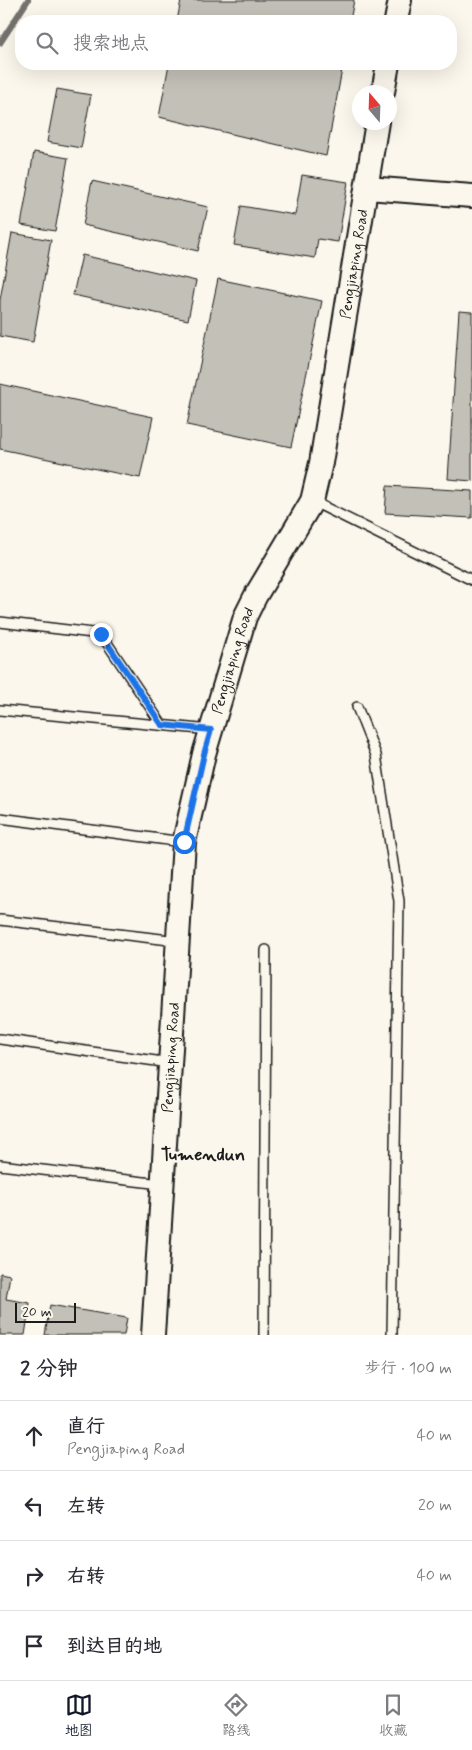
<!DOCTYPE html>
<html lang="zh">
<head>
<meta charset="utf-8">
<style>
  body { margin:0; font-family:Mynerve,"LXGW WenKai TC",sans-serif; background:#f2f2f3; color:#2b2b33 }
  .compass { position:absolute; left:352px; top:85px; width:45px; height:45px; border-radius:50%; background:#fff; box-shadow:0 5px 20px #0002; rotate:341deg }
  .scale { position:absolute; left:15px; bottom:12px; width:61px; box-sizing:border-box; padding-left:5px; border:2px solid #1c1c1c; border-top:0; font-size:14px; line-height:18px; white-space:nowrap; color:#1c1c1c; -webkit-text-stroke:4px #fbf7ec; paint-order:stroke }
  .stop { position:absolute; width:15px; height:15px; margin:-11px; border:4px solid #1a73e8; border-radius:50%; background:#fff }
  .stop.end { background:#1a73e8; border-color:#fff; box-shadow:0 1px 5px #0008 }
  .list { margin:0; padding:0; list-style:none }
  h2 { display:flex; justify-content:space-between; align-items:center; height:65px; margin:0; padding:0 20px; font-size:21px }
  h2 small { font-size:16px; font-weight:400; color:#7c7c81 }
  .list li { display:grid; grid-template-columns:32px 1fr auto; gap:15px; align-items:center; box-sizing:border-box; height:70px; padding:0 20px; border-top:1px solid #e1e1e2 }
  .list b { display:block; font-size:19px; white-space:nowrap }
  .list p { margin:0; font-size:16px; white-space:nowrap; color:#7c7c81 }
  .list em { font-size:16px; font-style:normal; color:#7c7c81 }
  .icon { flex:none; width:28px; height:28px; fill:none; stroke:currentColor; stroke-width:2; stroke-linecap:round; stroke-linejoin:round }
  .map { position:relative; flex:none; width:472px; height:1335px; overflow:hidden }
  .search { position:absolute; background:#fff; box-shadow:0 5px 20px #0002; left:15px; right:15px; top:15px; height:55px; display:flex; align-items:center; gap:12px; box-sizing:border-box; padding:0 18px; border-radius:20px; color:#7c7c81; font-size:19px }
  .sheet { height:345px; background:#fff }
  nav { display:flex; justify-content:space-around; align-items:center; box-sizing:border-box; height:70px; border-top:1px solid #e1e1e2; background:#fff; font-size:14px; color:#7c7c81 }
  nav a { display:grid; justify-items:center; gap:2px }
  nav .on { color:#111827 }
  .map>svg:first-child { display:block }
</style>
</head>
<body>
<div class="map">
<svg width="472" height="1335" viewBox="0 0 472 1335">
  <rect width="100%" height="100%" fill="#fbf7ec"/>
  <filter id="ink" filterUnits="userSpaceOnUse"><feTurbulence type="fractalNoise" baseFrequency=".02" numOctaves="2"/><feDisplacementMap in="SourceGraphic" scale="10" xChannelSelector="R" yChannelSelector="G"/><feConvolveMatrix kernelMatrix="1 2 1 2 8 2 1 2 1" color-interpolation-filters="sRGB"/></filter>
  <g filter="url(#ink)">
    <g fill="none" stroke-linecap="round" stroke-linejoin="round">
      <!-- stream -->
      <path stroke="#74726e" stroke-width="6" d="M0,43L28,0"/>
    </g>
    <!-- building -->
    <g fill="#c3c0b8" stroke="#1c1c1c">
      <path d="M181,0H354L350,21H177Z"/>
      <path d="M169,64H343L326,156L159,117Z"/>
      <path d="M57,89L91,95L81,148L47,142Z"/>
      <path d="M34,152L68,158L55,231L21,225Z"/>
      <path d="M302,175L348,182L338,242L318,239L315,258L234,245L241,206L295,215Z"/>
      <path d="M92,181L208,207L198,251L83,225Z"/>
      <path d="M12,233L51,240L33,342L0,336V300Z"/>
      <path d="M82,255L196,281L188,320L73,295Z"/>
      <path d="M218,279L322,301L291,447L187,425Z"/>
      <path d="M459,311L472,312V481L448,479Z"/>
      <path d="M0,384L153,417L140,478L0,449Z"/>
      <path d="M387,486L472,491V518L385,513Z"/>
      <path d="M0,1273L10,1275L6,1299L30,1303L25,1335H0Z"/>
      <path d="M50,1305L127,1318L124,1335H45Z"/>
    </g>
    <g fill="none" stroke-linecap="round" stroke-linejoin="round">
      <defs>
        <g id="service">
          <path d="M312,501L472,580"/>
          <path d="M0,622L101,634L162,725"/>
          <path d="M357,707L376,755L399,901L392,1335"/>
          <path d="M0,710L211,730"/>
          <path d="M0,818L183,842"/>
          <path d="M0,920L178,941"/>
          <path d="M0,1039L170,1063"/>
          <path d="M0,1165L161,1184"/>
          <path d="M264,1335L266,950"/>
        </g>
        <g id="tertiary">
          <path d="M396,21L400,0"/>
          <path d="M383,92L388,64"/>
          <path d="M367,188L472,196"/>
          <path id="s1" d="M153,1335L184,842L204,754L245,617L256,595L312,501L321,463L377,122"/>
        </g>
      </defs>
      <!-- service casing -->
      <use href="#service" stroke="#1c1c1c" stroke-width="12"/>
      <!-- tertiary casing -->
      <use href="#tertiary" stroke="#1c1c1c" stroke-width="26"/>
      <!-- service -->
      <use href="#service" stroke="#fbf7ec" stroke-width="9"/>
      <!-- tertiary -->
      <use href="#tertiary" stroke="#fbf7ec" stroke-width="22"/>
    </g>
  </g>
  <g fill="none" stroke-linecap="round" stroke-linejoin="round" filter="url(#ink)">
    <!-- route -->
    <path stroke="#1a73e8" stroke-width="6" d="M101,634L162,725L211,730L204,754L184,842"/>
  </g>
  <g text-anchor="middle" stroke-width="5" stroke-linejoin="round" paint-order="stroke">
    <!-- street labels -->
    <g font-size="15" fill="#1c1c1c" stroke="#fbf7ec">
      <text dy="5" stroke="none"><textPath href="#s1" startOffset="1102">Pengjiaping Road</textPath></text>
      <text dy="5" stroke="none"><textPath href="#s1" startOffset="682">Pengjiaping Road</textPath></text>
      <text dy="5" stroke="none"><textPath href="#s1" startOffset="278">Pengjiaping Road</textPath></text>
    </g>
    <!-- quarter labels -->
    <g font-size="18" font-weight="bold" fill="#1c1c1c" stroke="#fbf7ec">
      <text x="203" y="1160">Tumendun</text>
    </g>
  </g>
</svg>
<svg class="compass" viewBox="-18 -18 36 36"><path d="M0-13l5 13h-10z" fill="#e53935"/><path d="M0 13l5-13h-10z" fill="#7c7c81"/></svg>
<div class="scale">20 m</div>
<div class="stop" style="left:184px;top:842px"></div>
<div class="stop end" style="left:101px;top:634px"></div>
<div class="search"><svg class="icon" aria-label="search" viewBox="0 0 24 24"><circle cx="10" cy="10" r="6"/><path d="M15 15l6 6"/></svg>搜索地点</div>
</div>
<section class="sheet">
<h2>2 分钟<small>步行 · 100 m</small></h2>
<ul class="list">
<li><svg class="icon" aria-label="ahead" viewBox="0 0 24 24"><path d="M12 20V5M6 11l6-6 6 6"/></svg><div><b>直行</b><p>Pengjiaping Road</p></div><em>40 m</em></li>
<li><svg class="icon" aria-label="left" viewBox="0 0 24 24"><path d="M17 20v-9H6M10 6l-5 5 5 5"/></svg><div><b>左转</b></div><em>20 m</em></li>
<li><svg class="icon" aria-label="right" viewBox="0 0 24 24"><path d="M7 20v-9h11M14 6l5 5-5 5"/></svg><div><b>右转</b></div><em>40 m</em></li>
<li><svg class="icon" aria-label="arrive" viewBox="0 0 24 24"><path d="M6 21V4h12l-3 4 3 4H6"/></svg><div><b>到达目的地</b></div></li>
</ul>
</section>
<nav>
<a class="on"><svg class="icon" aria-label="map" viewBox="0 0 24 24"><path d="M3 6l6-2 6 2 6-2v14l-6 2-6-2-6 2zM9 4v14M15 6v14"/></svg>地图</a>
<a><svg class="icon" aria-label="directions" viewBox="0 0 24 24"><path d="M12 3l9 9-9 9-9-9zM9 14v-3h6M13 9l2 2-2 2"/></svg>路线</a>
<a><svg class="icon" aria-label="saved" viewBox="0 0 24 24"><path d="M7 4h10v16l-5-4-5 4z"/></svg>收藏</a>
</nav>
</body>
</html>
